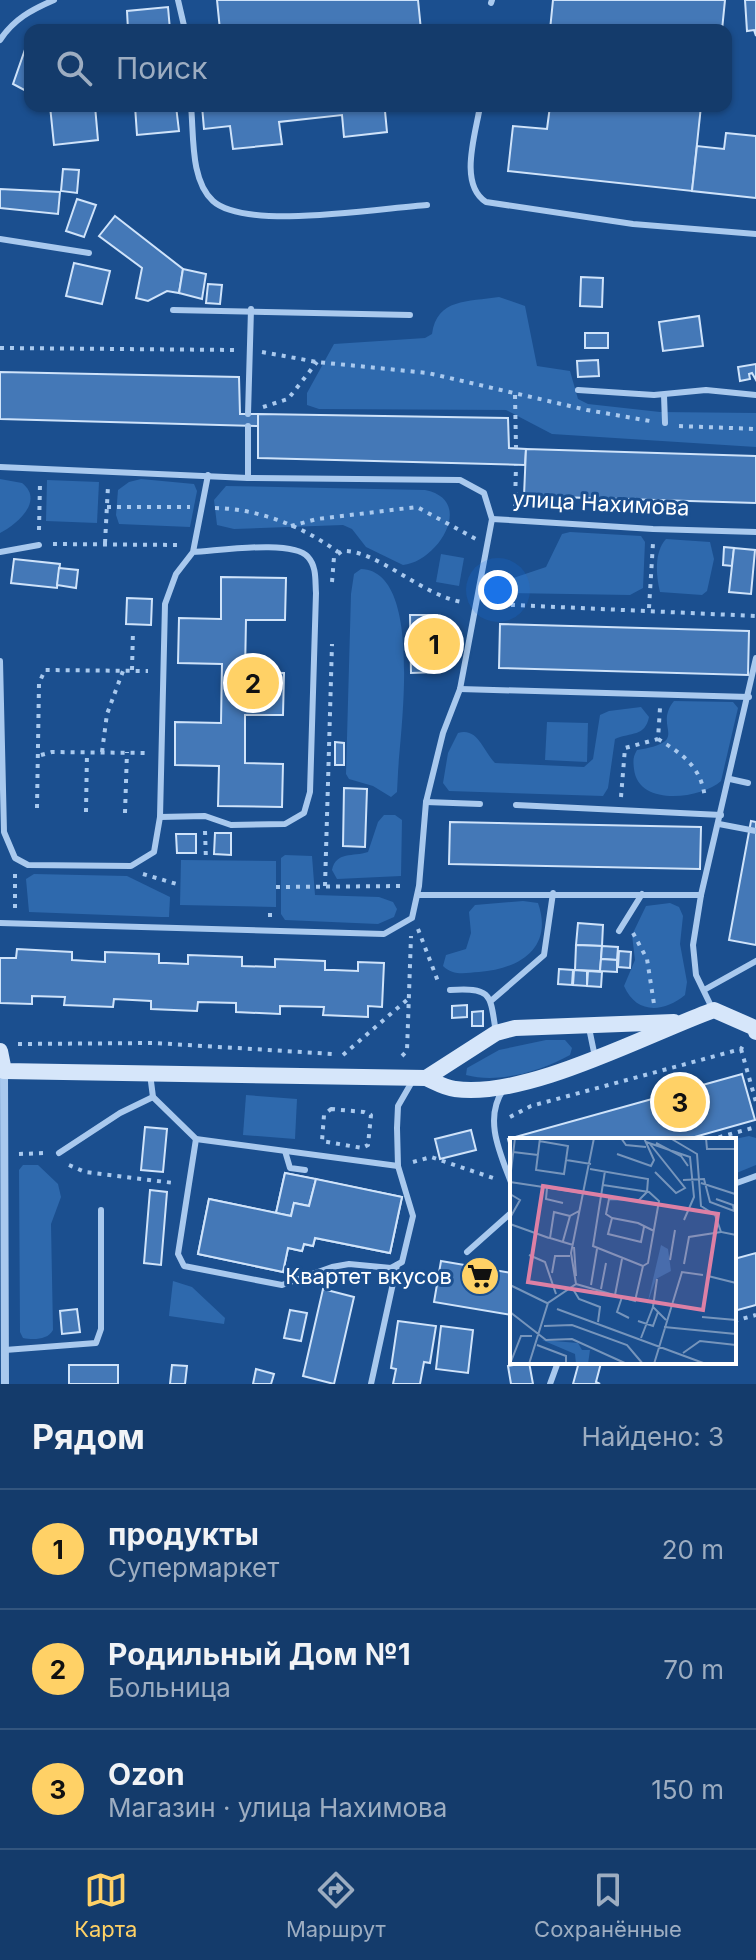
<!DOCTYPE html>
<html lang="ru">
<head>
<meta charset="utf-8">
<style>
  body { margin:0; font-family:Inter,sans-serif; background:#214673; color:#f1f3f6 }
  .you { position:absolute; left:498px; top:590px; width:28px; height:28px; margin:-20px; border:6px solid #fff; border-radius:50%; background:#1a73e8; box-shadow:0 0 0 12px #1a73e833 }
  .badge { display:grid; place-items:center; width:52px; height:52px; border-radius:50%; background:#ffd166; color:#111; font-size:26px; font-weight:700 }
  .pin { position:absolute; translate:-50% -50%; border:4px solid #fff; box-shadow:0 2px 8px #0006 }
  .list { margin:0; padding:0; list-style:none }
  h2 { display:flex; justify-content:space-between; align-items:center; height:104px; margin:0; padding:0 32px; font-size:34px }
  h2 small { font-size:26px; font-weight:400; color:#9dadc1 }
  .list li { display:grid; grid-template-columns:52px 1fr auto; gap:24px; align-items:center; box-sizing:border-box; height:120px; padding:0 32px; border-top:2px solid #33557e }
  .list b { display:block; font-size:30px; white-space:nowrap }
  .list p { margin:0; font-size:26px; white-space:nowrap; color:#9dadc1 }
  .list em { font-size:26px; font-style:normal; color:#9dadc1 }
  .icon { flex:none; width:44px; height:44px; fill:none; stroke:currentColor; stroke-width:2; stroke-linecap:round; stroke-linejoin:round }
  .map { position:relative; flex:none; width:756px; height:1384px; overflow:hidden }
  .search { position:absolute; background:#143b6b; box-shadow:0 2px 6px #0004; left:24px; right:24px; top:24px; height:88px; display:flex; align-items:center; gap:20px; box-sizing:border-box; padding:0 28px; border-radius:16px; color:#9dadc1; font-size:30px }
  .sheet { height:464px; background:#143b6b }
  nav { display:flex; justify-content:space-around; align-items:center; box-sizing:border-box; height:112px; border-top:2px solid #33557e; background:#143b6b; font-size:22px; color:#9dadc1 }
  nav a { display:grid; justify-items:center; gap:4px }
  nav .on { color:#ffd166 }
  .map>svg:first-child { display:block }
</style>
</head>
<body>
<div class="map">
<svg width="756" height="1384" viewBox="0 0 756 1384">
  <rect width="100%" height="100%" fill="#1b4f8f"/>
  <!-- green -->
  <g fill="#2e69ad">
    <path d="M499,297L525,306L537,366L570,371L578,399L588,404L660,412L756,413V447L552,434L506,410L319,409L307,405V393L334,344L425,338L432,334C437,298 468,302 499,297Z"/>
    <path d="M0,479L22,483C45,501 16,525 0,533Z"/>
    <path d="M141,479L194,484L197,491L190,527L119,524L116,515L118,490L129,482Z"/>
    <path d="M47,480L99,482L97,523L46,521Z"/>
    <path d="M226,486L425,490C476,500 438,562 403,565L366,547L352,529L343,525L234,529L217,525L214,500Z"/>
    <path d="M570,532L641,536L645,542L643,588L630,595L500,593L501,582L546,567L562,534Z"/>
    <path d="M666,539L710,542L714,559L707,591L702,595L660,592C656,575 654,552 666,539Z"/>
    <path d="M441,554L464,558L459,586L436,582Z"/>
    <path d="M361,569C424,571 400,732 398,773L397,792L391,797L373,786L349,779L346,774L351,594L354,574Z"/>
    <path d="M674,701L733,702L738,708L721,781C701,799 638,807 634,769C633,760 633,757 637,750C693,741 652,728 674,701Z"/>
    <path d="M641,707L649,717C645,737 631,732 615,739L608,788L603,796L449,791L443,783L448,753L458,733C478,727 483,751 495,763L584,767L593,759L600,715L609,711Z"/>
    <path d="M547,722L588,723L587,762L545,760Z"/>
    <path d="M384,815H395L402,820L401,876L337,879L332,870C336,851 353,857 368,852L378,822Z"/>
    <path d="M285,855L312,856L315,895L379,897L393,902L397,909L394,917L378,924L285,920L281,914V858Z"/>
    <path d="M181,860L276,861V907L180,905Z"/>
    <path d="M34,874L127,876L170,897L169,917H161L29,912L26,879Z"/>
    <path d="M523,901L538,903C554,949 518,969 479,972C465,973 453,976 443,966L446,955L466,949L471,933L469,912L475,905Z"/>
    <path d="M670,903L679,907L683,916L680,944L687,982L685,995C663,1013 636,1014 624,986L635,960L632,935L646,906Z"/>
    <path d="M546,1040H565L572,1048L570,1055C541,1071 499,1084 466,1075L467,1068L499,1050Z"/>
    <path d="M246,1095L297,1099L295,1139L243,1135Z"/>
    <path d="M749,1136L756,1138V1165L734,1174V1140H730Z"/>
    <path d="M23,1165H38L58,1184L61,1197L51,1224L53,1330C48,1340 33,1340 23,1338L20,1332L19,1170Z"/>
    <path d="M173,1281L192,1287L225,1318L224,1324L169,1316Z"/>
  </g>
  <!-- building -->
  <g fill="#4478b7" stroke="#cfe3fa" stroke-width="2">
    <path d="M217,0H418L421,30H220Z"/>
    <path d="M553,0H725L722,30H550Z"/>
    <path d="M745,0H756V36L754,30L747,31Z"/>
    <path d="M168,7L170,30H128L127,11Z"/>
    <path d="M28,41L30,42V93L13,84Z"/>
    <path d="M50,106H95L98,140L54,145Z"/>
    <path d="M135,106H176L179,131L137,135Z"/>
    <path d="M202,106H429V107L385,111L387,132L344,137L342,115L279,122L282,144L233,149L230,126L204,129Z"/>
    <path d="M550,106H701L692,191L508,171L513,126L547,129Z"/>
    <path d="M726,133L756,136V198L692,191L697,146L724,149Z"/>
    <path d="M63,169L79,170L77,193L61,191Z"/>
    <path d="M0,189L60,192L58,214L0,208Z"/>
    <path d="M77,199L96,205L84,237L66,231Z"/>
    <path d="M115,216L183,269L179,293L167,291L148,301L136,298L142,268L99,236Z"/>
    <path d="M74,263L110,271L102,304L66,296Z"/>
    <path d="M183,269L206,274L202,299L179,293Z"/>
    <path d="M581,277L603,278L602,307L580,306Z"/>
    <path d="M208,284L222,285L220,304L206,303Z"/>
    <path d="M699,316L703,346L663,351L659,322Z"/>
    <rect x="585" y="333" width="23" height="15"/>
    <path d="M598,360L599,376L578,377L577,361Z"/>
    <path d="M756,364V380L752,373L749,374L750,379L740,381L738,367Z"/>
    <path d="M0,372L239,377L240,414H258V426L0,419Z"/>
    <path d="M258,414L508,418L509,448L526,449L525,465L258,458Z"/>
    <path d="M526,449L756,456V503L524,496Z"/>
    <path d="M724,547L734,548L732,566L723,565Z"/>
    <path d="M734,548L755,550L751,594L729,592Z"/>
    <path d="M14,559L60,564L57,588L11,583Z"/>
    <path d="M59,568L78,570L76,588L57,585Z"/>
    <path d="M221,577L286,578L285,620H246L245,672L284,673L283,715H245V763L283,764L282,807L218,806L219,766L175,765V722L221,723L222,664L178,663L179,618L221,619Z"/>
    <path d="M127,598L152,599L151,625L126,624Z"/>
    <path d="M410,615H437L441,659H438V672L411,673Z"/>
    <path d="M500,624L749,631L748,675L499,668Z"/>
    <path d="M335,742L344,743V765H335Z"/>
    <path d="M344,788L367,789L365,847L343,846Z"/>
    <path d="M751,821L756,822V945L729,940Z"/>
    <path d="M450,822L701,827L700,869L449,864Z"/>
    <path d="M215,833H231V855L214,854Z"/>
    <path d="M176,834H196V853H177Z"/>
    <path d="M578,923L603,925L602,946L576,945Z"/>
    <path d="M576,945L602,946L600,971L575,970Z"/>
    <path d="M602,946L618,947L617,960L601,959Z"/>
    <path d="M17,949L72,952V960L105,962V952L159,954V963H166L188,964V955L242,957V966L275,967V959L325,961V970H334L358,971V962L384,963L382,1007L368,1006V1017L323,1015L324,1007L280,1006V1014L236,1012V1003L198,1002L197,1011L151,1009V1001L114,999L113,1007L64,1005L65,997L32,996V1004L0,1003V958H16Z"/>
    <path d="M619,951L631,952L630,968L618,967Z"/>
    <path d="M601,959L617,960V972L600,971Z"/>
    <path d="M559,969L573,970L572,985L558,984Z"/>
    <path d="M574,970L587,971V986L573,985Z"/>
    <path d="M588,971L602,972L601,987L587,986Z"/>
    <path d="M467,1005V1017L452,1018V1006Z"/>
    <path d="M483,1011V1026H472V1012Z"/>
    <path d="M742,1074L755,1120L684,1140H512V1154L508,1139Z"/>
    <path d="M145,1127L167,1129L163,1172L141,1170Z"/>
    <path d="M471,1130L476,1150L440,1159L435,1139Z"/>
    <path d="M285,1173L402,1197L390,1253L315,1238L313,1246L304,1244L302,1251L288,1248L283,1272L198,1254L209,1199L276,1213Z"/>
    <path d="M285,1173L316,1179L309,1206L294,1203L291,1216L276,1213Z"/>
    <path d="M316,1179L402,1197L390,1253L315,1238L313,1246L304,1244L302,1251L288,1248L283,1272L198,1254L209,1199L291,1216L294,1203L309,1206Z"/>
    <path d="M150,1190L167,1192L161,1265L144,1263Z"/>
    <path d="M756,1253V1305L734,1311V1259Z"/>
    <path d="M441,1261L512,1273V1315L434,1302Z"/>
    <path d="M323,1289L354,1297L334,1384L303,1376Z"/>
    <path d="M77,1309L80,1332L62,1334L60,1311Z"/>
    <path d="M290,1310L307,1313L301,1341L284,1338Z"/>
    <path d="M398,1321L436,1326L430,1363L424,1362L420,1384H393L396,1369L391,1368Z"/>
    <path d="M441,1326L473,1330L468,1373L436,1369Z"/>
    <path d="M529,1362L533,1384H511L508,1366Z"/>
    <path d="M579,1362L601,1363L596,1382L600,1384H573Z"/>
    <rect x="69" y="1365" width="49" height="19"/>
    <path d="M172,1365L187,1366L185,1384H170Z"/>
    <path d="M256,1369L274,1374L271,1384H253Z"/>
  </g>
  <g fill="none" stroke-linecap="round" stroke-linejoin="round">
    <!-- path -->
    <g stroke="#a9c9ee" stroke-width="4" stroke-dasharray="4 6" stroke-linecap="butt">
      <path d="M0,348L238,350"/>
      <path d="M262,352L317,362L428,373L587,410L650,421"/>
      <path d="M515,395L516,448"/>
      <path d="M263,407L288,399L317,362"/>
      <path d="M679,426L756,429"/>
      <path d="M515,506L516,465"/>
      <path d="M107,507H190"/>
      <path d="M215,508C259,509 302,526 338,552"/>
      <path d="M291,526L317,519L417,507L476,539"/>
      <path d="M39,530L40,483"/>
      <path d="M105,543L108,486"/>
      <path d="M53,544L180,545"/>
      <path d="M332,582L334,557L342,551C376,549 421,595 462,602"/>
      <path d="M491,604L756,616"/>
      <path d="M649,608L653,543"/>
      <path d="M132,670L133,630"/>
      <path d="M658,739C684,755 702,768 705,799"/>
      <path d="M102,752L107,714L123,671"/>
      <path d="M41,755L52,752L148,753"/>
      <path d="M621,797L625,748L658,739L660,708"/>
      <path d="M37,808L39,683L45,670L148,671"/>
      <path d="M86,812L87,752"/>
      <path d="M125,813L127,752"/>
      <path d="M205,831L206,861"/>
      <path d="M15,874V909"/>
      <path d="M143,874L180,885"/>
      <path d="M325,886L332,644"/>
      <path d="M276,887L406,886"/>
      <path d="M270,917V907"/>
      <path d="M418,929L439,984"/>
      <path d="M633,933L647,959L654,1004"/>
      <path d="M18,1044L155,1043L333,1054"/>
      <path d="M741,1049L756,1102"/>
      <path d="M343,1055L408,999"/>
      <path d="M402,1056L407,1051L411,936"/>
      <path d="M331,1109L364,1112L371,1115L368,1145L362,1148L322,1141L324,1115Z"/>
      <path d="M510,1117L531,1106L741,1049L744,1044"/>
      <path d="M709,1140L756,1127"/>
      <path d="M19,1154L46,1153"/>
      <path d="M413,1162L431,1157L496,1179"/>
      <path d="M69,1165L85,1172L174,1183"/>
      <path d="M734,1321L756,1315"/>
    </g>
    <!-- lane -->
    <g stroke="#a9c9ee" stroke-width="6">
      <path d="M178,0L185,30"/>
      <path d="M491,3L492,0"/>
      <path d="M0,40C14,19 31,10 54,0"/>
      <path d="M191,106C194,135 190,180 213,201C246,231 381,208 427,205"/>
      <path d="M480,106C476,133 458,184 486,202L633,224L756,234"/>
      <path d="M0,239L89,253"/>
      <path d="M173,310L410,315"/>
      <path d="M578,390L654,395L706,390L756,395"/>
      <path d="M664,395L665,423"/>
      <path d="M248,414L251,309"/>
      <path d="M0,467L248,478L460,480L484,493L492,519L460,689L443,733L426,802L419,886L412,918L384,934L0,923"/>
      <path d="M248,478V426"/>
      <path d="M492,519L653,529L756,532"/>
      <path d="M0,552L39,545"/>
      <path d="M193,552C218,551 293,539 308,557C317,567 315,581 316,593L310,792L304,813L285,824L231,825L205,816L160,817L165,604L176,574L193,552L208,475"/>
      <path d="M0,661L4,832L15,858L28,865L131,866L154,852L160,817"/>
      <path d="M460,689L749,697"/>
      <path d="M730,779L748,783"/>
      <path d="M426,802L480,804"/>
      <path d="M516,805L721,815"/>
      <path d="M719,824L756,831"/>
      <path d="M418,895H701"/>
      <path d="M619,931L642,894"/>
      <path d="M450,990C493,987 490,995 496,1033"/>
      <path d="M704,990L756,961"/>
      <path d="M492,1000L544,955L553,893"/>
      <path d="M712,1008L696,975L693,945L701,895L756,658"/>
      <path d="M589,1028L595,1057"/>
      <path d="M150,1074L153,1097L196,1139L398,1166"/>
      <path d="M503,1090C483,1120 501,1155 512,1185"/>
      <path d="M196,1139L178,1254L184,1266L282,1285L332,1267L349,1264L391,1268L402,1262L413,1216L398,1166L397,1128L398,1106L413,1080"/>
      <path d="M285,1151L290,1168L305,1170"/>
      <path d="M59,1153L120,1113L153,1097"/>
      <path d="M734,1184L756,1176"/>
      <path d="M467,1252L512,1212"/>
      <path d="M5,1350L96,1343L101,1329V1210"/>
      <path d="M371,1384L397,1265"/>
      <path d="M550,1384L558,1362"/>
    </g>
    <!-- street -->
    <path stroke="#a9c9ee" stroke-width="8" d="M4,1071L5,1384"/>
    <!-- secondary -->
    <g stroke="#d6e6fa" stroke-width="16">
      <path d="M0,1051L4,1071L426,1078C435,1082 445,1088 455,1089C527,1099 645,1035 714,1010L755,1028L756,1032"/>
      <path d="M426,1078L496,1033L515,1028L674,1022"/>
    </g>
  </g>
  <!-- icons -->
  <defs>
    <symbol id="supermarket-disc" viewBox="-11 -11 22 22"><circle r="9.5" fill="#ffd166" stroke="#1b4f8f"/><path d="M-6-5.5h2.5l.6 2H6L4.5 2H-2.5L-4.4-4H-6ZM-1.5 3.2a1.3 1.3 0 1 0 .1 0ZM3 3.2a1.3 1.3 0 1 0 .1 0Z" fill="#111"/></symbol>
  </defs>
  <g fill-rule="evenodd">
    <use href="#supermarket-disc" x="458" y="1254" width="44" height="44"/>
  </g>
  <g text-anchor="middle" stroke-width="6" stroke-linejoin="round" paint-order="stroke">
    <!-- street labels -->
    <g font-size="22" fill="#fff" stroke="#1b4f8f">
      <text transform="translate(601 503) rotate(3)" y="8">улица Нахимова</text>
    </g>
    <!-- poi labels -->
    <g font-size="22" fill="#fff" stroke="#1b4f8f" text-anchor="end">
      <text x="452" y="1284">Квартет вкусов</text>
    </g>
  </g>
  <!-- overview -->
  <g transform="translate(510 1138)">
    <rect width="226" height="226" fill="#1b4f8f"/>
    <path d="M151,107L158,111L161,133L146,141L137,167ZM32,202L68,205L72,212H80L78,226H66L65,216Z" fill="#2e69ad"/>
    <path fill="none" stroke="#7695bc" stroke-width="2" d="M30,0L26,32L54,36L56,22L81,26M111,0L116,7L136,9M160,0L187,16L191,68L205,77L211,94L226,97M196,0L197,11H226M29,3L58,8L56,22M136,4L180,19L184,59L174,82M146,5L171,18L178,28M140,6L175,50L166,55L145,34M3,14L28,17M107,16L141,28L144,22L134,0M80,31L138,41L137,54L129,62L99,61L96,76L102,80M95,33L83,108L133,128M0,41L5,0M173,42L194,41L200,64L224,73L223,67L206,61M0,44L73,55M191,45L225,56M93,47L139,54L149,63L138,125L133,128M37,50L36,61L53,65M0,56L10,62L0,80M60,78L44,74L40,100L63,107M0,86L39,100M134,89L131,104L98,96L102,80L128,85L144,93M53,103L60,78L69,73M64,109L66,138M19,117L35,124L46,156M160,122L165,92M174,126L179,99L211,94M42,135L45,118H60M198,138L226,145M147,141L143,169L156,182M66,146L125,163L133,128M0,147L37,165M81,147L87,111M63,151L69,161L90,169L88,184M91,151L96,125M105,157L112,121M112,159L107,174L119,180M47,171L196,226M0,174L36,202L62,201L117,226M192,179L226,182M128,183L143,188L148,174M34,188L62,187L117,207L133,226M154,189L226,196M131,200L143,169M27,207L56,218V226M173,215L190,203L226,207M0,226L11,198H22M19,226L38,165L66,146L61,115L84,0M144,226L172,134L193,137"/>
    <path fill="#dd80a5" fill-opacity="0.15" stroke="#dd80a5" stroke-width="4" d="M33,48L208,76L193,172L18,144Z"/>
    <rect width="226" height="226" fill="none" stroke="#fff" stroke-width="4"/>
  </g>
</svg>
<div class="you"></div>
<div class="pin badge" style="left:434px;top:644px">1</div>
<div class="pin badge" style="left:253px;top:683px">2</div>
<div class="pin badge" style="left:680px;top:1102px">3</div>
<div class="search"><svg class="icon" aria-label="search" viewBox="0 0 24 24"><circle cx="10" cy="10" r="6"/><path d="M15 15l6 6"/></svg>Поиск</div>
</div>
<section class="sheet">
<h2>Рядом<small>Найдено: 3</small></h2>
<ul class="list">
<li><span class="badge">1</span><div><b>продукты</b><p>Супермаркет</p></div><em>20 m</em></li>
<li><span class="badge">2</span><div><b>Родильный Дом №1</b><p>Больница</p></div><em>70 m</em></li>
<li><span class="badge">3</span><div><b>Ozon</b><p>Магазин · улица Нахимова</p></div><em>150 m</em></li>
</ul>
</section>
<nav>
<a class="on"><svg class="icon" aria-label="map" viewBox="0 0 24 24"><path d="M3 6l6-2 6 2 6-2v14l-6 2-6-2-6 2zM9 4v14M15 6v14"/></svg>Карта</a>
<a><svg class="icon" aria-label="directions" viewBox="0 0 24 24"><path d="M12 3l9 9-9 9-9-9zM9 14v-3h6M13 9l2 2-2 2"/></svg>Маршрут</a>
<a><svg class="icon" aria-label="saved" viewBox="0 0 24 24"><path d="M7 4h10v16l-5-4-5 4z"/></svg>Сохранённые</a>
</nav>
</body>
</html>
